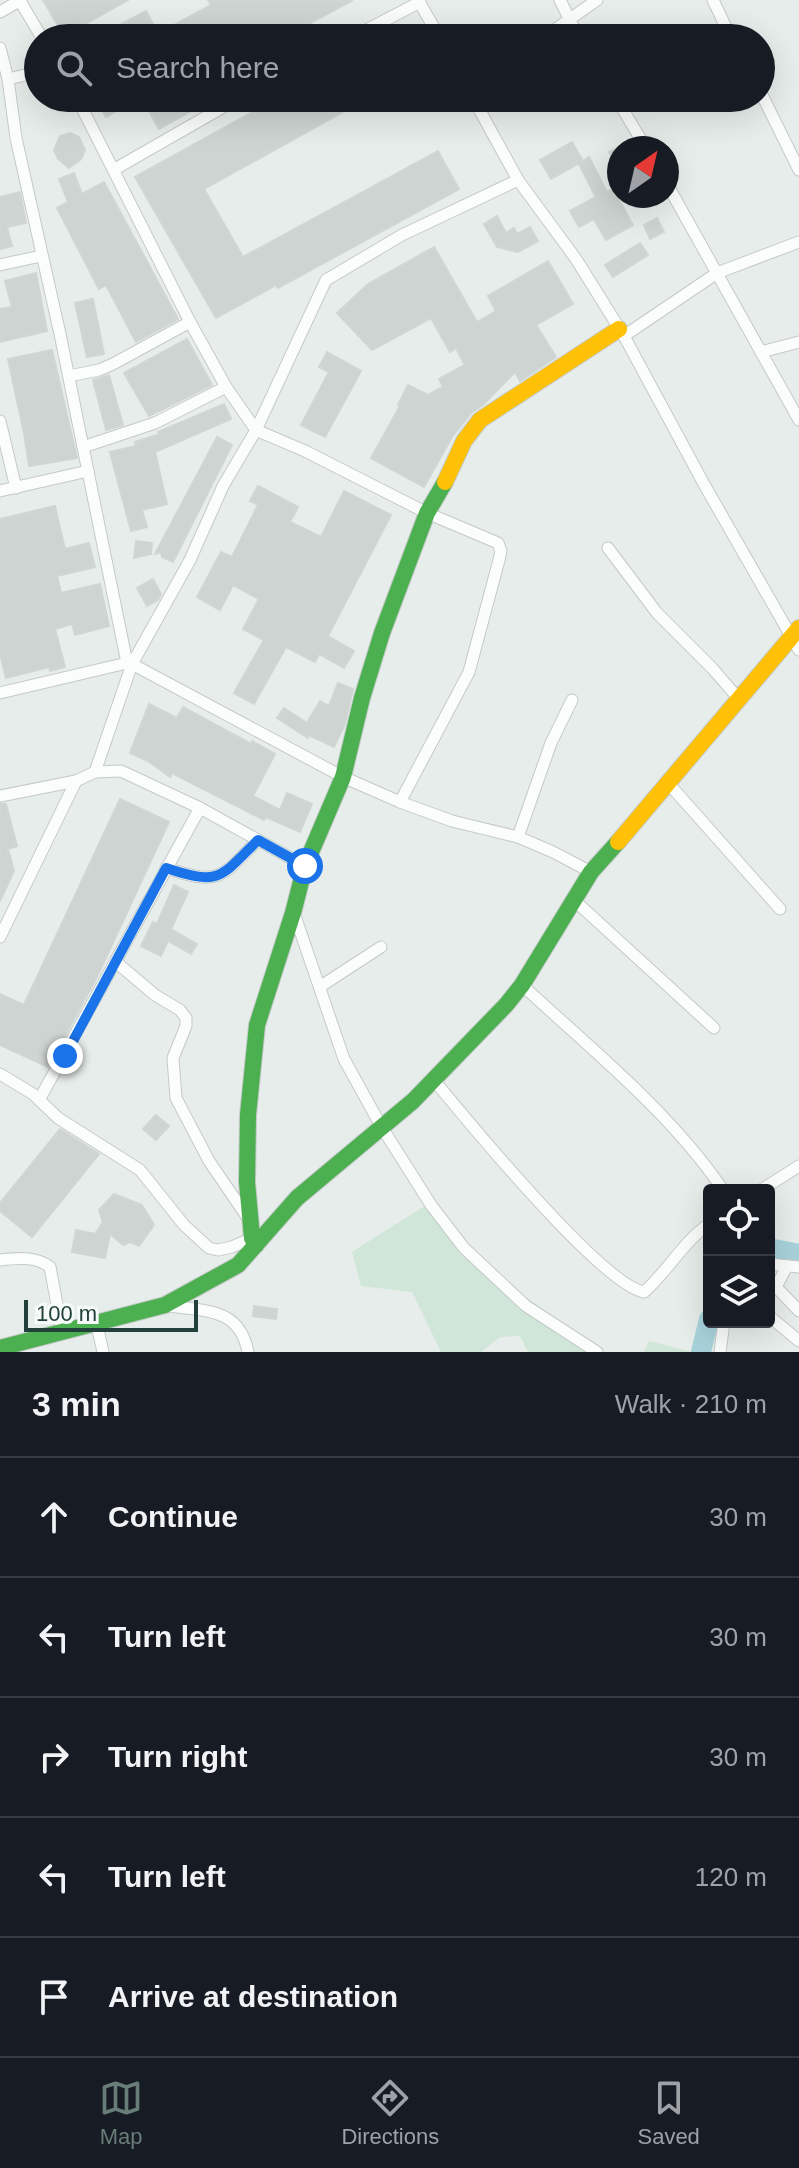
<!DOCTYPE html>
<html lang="en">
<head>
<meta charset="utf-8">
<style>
  body { margin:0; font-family:Arial,sans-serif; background:#20242c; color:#f1f3f6 }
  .controls { position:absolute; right:24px; bottom:24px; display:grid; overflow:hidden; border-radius:8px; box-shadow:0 8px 32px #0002 }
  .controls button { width:72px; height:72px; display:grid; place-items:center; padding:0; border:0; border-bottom:2px solid #363941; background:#171b24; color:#f1f3f6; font:40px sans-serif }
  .compass { position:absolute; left:607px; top:136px; width:72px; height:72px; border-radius:50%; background:#171b24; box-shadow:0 8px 32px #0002; rotate:34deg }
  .scale { position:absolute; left:24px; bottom:20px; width:174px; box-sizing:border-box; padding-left:8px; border:4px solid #23413b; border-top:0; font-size:22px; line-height:28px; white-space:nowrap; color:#23413b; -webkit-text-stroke:6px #f6fbf9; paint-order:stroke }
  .stop { position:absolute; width:24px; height:24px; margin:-18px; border:6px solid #1a73e8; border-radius:50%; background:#fff }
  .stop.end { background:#1a73e8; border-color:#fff; box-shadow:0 2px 8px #0008 }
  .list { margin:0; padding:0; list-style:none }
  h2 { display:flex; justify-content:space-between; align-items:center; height:104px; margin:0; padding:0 32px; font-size:34px }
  h2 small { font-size:26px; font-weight:400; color:#9ea1a6 }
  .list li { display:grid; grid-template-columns:52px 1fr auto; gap:24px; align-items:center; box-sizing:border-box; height:120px; padding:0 32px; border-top:2px solid #363941 }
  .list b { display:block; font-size:30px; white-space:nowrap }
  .list em { font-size:26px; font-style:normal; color:#9ea1a6 }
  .icon { flex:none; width:44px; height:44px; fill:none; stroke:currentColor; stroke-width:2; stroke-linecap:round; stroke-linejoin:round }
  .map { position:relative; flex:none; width:799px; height:1352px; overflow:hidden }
  .search { position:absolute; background:#171b24; box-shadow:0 8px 32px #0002; left:24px; right:24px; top:24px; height:88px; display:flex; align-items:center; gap:20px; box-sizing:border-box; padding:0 28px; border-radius:44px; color:#9ea1a6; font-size:30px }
  .sheet { height:704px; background:#171b24 }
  nav { display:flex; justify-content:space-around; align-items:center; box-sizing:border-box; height:112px; border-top:2px solid #363941; background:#171b24; font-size:22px; color:#9ea1a6 }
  nav a { display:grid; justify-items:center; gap:4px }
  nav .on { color:#687d78 }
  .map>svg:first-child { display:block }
</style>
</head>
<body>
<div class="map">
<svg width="799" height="1352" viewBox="0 0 799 1352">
  <rect width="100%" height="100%" fill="#e7edea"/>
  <!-- green -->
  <g fill="#d0e6d8">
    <path d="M426,1205L519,1292L602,1352H528L520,1336L500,1337L481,1352H441L412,1292L361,1286L352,1252Z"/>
    <path d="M649,1341L693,1352H644Z"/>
  </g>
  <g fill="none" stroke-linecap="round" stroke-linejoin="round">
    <!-- river -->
    <g stroke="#a8d2db" stroke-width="20">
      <path d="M769,1248L799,1254"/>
      <path d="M701,1352L709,1319"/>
    </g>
  </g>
  <!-- building -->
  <g fill="#ced4d2" stroke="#d0d6d3" stroke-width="2">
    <path d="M43,0H128L64,36Z"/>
    <path d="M208,0H353L310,23L318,38H120L114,28L146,11L158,34L211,5Z"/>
    <path d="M95,98H140L106,117Z"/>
    <path d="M142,98H215L159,129Z"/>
    <path d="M278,98H368L204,189L243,257L438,151L459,189L278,288L276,285L216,318L135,177Z"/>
    <path d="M70,133L79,137L85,150L81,159L69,168L58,159L54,150L60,136Z"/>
    <path d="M572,142L583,161L551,179L540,160Z"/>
    <path d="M619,147V171L609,152Z"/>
    <path d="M589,157L607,192L619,186V200L633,225L606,240L594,219L579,227L570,211L596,197L579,164Z"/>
    <path d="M74,173L82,194L104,182L178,319L136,342L106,285L99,289L57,208L68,202L59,179Z"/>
    <path d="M20,192L26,223L7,227L12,246L0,249V197Z"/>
    <path d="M497,216L506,233L514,228L517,234L530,227L538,241L518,252L497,247L484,224Z"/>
    <path d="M657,218L664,232L650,239L644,225Z"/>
    <path d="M640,243L648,255L613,277L605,265Z"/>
    <path d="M434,247L477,322L496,311L488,296L548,261L573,304L536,325L556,357L520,381L515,372L483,405L472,412L452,437L424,487L371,458L400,406L398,405L408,385L428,395L443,387L439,379L465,365L456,348L450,352L431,318L372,350L337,313L368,284Z"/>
    <path d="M36,273L47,331L0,342V309L12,307L5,281Z"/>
    <path d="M93,299L104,354L87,357L75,303Z"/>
    <path d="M187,339L212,385L149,416L124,373Z"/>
    <path d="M52,350L77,458L29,466L24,433L8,359Z"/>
    <path d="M327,352L361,371L325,437L301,425L329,372L319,367Z"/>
    <path d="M109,375L123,425L106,430L93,380Z"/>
    <path d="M224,404L231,419L155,452L167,504L142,510L147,527L131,531L110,452L136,446L135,442L160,434L158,432Z"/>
    <path d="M217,437L232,445L173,562L162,557L161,552L155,554Z"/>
    <path d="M258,486L298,507L290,522L321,537L344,491L391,515L328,636L354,651L344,668L319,654L315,662L286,647L254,704L234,693L264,640L243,629L259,599L233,585L220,610L197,597L221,552L232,557L258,505L250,501Z"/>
    <path d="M55,506L65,549L89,543L95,567L57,576L61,593L100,584L109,626L75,635L72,624L55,629L65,667L50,671L49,667L6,678L0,654V519Z"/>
    <path d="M136,541L152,543L151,554L134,558Z"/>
    <path d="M153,579L161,594L158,600L147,606L137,588Z"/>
    <path d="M338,683L353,689L345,724L334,747L309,735L308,738L277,718L284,708L307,723L320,701L329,706Z"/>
    <path d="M149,704L177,718L183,707L251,744L252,741L275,754L253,796L280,810L287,793L312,804L300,832L266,817L264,820L172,773L170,777L148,761L130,753Z"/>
    <path d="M120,799L169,822L97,977L48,1067L0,1045V994L24,1005Z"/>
    <path d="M0,804H6L17,846L8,849L14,871L0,901Z"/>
    <path d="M174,885L188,892L171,929L197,944L191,954L168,941L161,956L141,946L153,922L157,924Z"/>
    <path d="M156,1115L169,1126L156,1140L143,1129Z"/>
    <path d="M60,1129L99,1154L32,1237L0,1211V1203Z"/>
    <path d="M114,1194L142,1205L154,1225L139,1246L130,1242L123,1245L110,1234L105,1258L72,1252L76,1230L95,1234L103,1222L99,1210Z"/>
    <path d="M254,1306L277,1309L276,1319L253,1316Z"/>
  </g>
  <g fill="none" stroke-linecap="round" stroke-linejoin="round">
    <defs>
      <g id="street">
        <path d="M418,0L440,38"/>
        <path d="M560,0L579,38"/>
        <path d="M713,0L731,38"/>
        <path d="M20,1L42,38"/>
        <path d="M0,12L21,0"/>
        <path d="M351,38L420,2"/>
        <path d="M543,38L597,0"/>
        <path d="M0,48L8,79L16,138L60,334L127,663"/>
        <path d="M8,79L38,72"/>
        <path d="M761,93L799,170"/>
        <path d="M77,98L190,322L226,387L256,430L305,451L427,513L498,543L501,551L499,560L469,672L400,802"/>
        <path d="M473,98L518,180L576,259L624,336L705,486L799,650"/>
        <path d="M616,98L646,148"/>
        <path d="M115,169L239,98"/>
        <path d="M667,184L799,420"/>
        <path d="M0,265L41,256"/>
        <path d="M624,336L717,273L799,242"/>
        <path d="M761,352L799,342"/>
        <path d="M69,376L99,370L113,364L190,322"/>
        <path d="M0,421L16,488"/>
        <path d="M83,447L155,423L226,387"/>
        <path d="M0,491L88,471"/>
        <path d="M608,548L657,613L712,668L738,698"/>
        <path d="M0,693L127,663L132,664L343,777L400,802L452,821L518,837L553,852L591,872"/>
        <path d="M95,772L132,664L190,560L223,486L256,430L326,280L402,235L518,180"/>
        <path d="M669,784L780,909"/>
        <path d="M0,796L76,781L95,772L121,771L200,808L305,866"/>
        <path d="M518,837L551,743L572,700"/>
        <path d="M166,868C220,886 221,878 258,840"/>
        <path d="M574,900L714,1028"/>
        <path d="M294,913L344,1059L381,1126L431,1205L464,1248L526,1306L597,1352"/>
        <path d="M0,937L76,781"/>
        <path d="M116,962L155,995L180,1010L186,1018V1026L173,1058L176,1098L209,1161L250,1221"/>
        <path d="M522,985C590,1048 671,1113 723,1190"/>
        <path d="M321,986L381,947"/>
        <path d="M0,1074L33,1094L58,1118L140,1170L184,1225L209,1248L218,1250L232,1247L252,1238"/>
        <path d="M433,1079C467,1120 601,1284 644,1292C668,1271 683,1242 709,1224"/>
        <path d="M39,1100L200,808"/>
        <path d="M761,1190L799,1166"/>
        <path d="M0,1260C16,1258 36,1256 50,1267L62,1331"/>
        <path d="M769,1264L799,1267"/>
        <path d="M787,1266L776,1287L799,1311"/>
        <path d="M165,1305C204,1312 239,1306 248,1352"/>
        <path d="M769,1316L799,1341"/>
        <path d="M97,1325L103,1352"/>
        <path d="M720,1352L724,1322"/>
      </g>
      <g id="fast">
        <path d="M256,1245L252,1238L247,1182L248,1115L257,1025L293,913L305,866L343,777L362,698L382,633L427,513L445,482"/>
        <path d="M0,1348L165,1305L238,1265L297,1198L413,1101L506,1005L522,985L591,872L618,842"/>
      </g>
      <g id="slow">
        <path d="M445,482L464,441L480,420L619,329"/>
        <path d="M618,842L799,628"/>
      </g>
    </defs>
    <!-- street casing -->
    <use href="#street" stroke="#c4cac7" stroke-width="13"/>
    <!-- fast casing -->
    <use href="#fast" stroke="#c3cac7" stroke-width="18"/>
    <!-- slow casing -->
    <use href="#slow" stroke="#c3cac7" stroke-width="18"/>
    <!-- street -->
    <use href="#street" stroke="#fbfcfc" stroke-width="11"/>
    <!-- fast -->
    <use href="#fast" stroke="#4caf50" stroke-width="16"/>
    <!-- slow -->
    <use href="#slow" stroke="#ffc107" stroke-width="16"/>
  </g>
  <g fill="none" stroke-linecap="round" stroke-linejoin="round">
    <!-- route -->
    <path stroke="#1a73e8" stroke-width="10" d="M65,1056L166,868C220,886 220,878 258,840L305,866"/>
  </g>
</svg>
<div class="controls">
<button><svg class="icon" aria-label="locate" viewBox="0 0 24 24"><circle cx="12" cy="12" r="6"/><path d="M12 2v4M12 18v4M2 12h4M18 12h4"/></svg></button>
<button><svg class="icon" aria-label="layers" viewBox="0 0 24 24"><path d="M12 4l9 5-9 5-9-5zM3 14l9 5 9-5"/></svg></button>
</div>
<svg class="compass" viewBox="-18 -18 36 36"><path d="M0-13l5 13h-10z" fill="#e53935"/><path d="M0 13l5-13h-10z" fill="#9ea1a6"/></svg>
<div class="scale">100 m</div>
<div class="stop" style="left:305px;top:866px"></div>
<div class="stop end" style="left:65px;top:1056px"></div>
<div class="search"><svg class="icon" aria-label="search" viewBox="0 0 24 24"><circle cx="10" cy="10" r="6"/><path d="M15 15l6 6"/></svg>Search here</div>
</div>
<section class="sheet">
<h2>3 min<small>Walk · 210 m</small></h2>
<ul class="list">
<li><svg class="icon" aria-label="ahead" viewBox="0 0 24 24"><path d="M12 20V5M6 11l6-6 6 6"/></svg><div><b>Continue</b></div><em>30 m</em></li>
<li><svg class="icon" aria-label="left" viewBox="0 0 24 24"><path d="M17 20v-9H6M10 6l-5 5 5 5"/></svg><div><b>Turn left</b></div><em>30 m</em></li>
<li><svg class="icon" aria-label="right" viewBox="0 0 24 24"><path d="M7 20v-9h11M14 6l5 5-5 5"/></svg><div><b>Turn right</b></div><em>30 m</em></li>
<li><svg class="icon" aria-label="left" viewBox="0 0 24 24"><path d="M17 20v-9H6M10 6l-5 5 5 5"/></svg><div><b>Turn left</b></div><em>120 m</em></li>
<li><svg class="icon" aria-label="arrive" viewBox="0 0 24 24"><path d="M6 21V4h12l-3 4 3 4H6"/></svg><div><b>Arrive at destination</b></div></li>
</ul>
</section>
<nav>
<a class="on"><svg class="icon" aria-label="map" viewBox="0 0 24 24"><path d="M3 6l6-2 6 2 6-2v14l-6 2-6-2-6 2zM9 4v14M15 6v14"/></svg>Map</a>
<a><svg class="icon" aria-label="directions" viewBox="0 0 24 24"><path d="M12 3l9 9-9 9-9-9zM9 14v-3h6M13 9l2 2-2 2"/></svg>Directions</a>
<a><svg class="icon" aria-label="saved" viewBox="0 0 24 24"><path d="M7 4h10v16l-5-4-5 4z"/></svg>Saved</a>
</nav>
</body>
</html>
